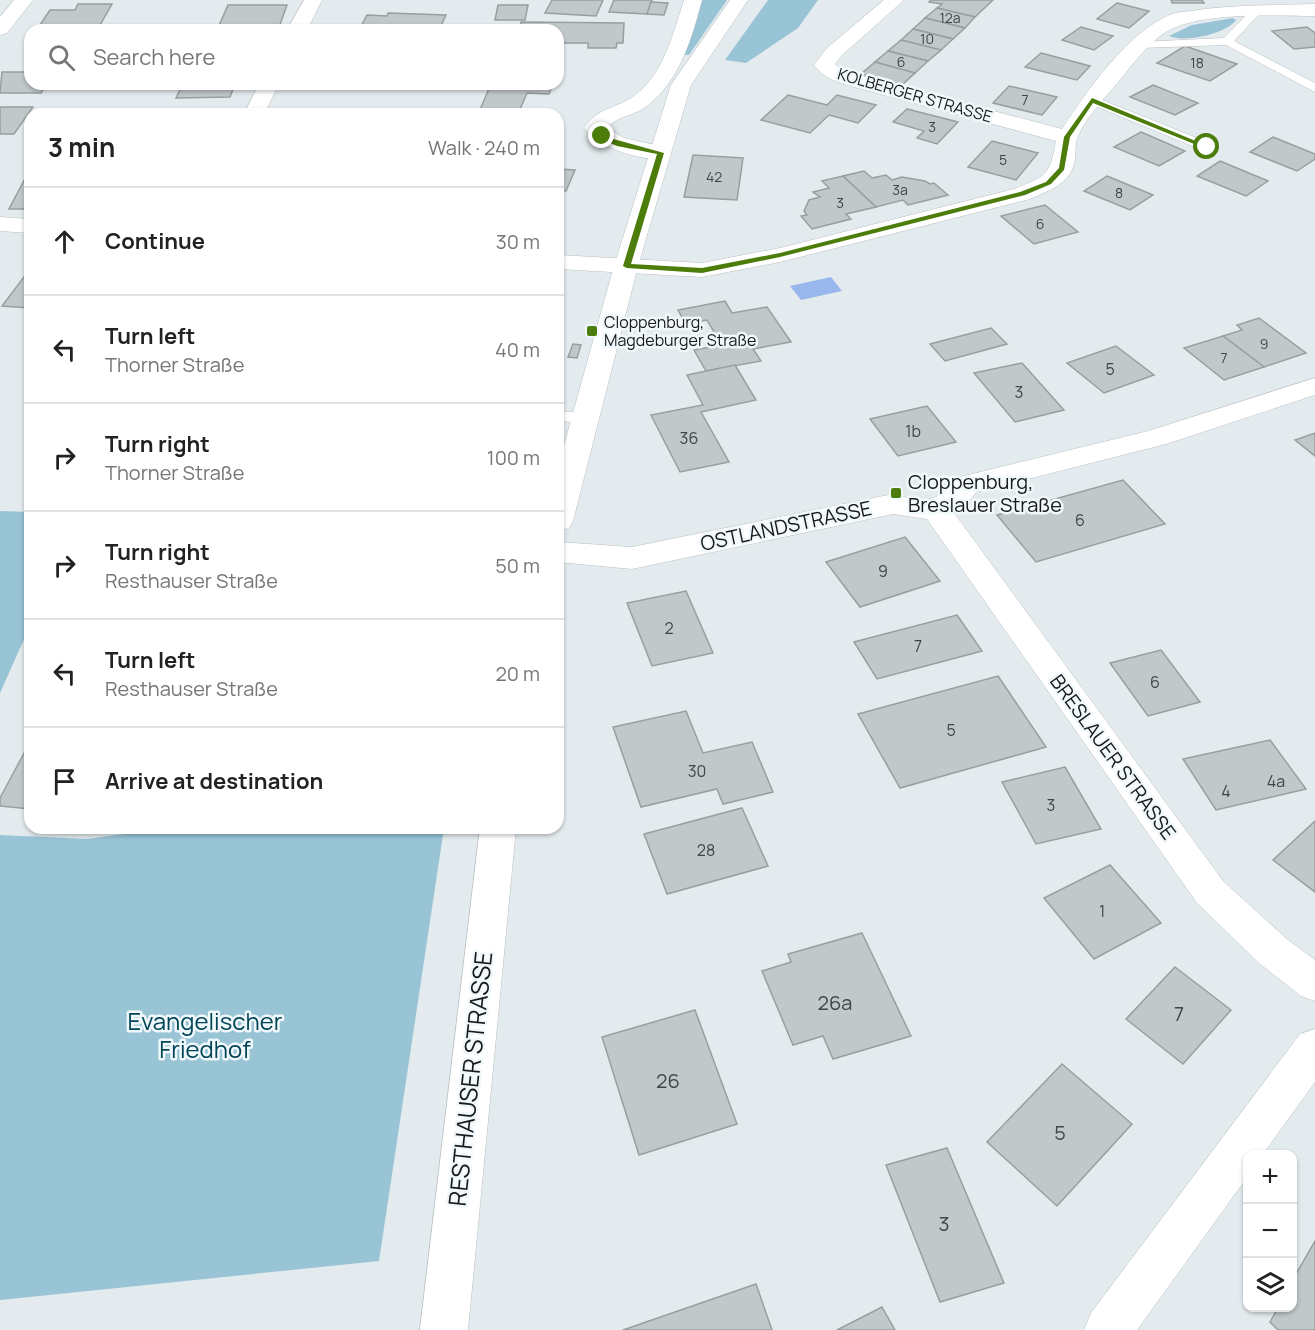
<!DOCTYPE html>
<html lang="en">
<head>
<meta charset="utf-8">
<style>
  body { margin:0; font-family:Manrope,sans-serif; background:#f6f6f6; color:#222 }
  .controls { position:absolute; right:18px; bottom:18px; display:grid; overflow:hidden; border-radius:12px; box-shadow:0 2px 4px #0004 }
  .controls button { width:54px; height:54px; display:grid; place-items:center; padding:0; border:0; border-bottom:2px solid #e0e0e0; background:#fff; color:#222; font:30px sans-serif }
  .stop { position:absolute; width:18px; height:18px; margin:-14px; border:4px solid #4c7c09; border-radius:50%; background:#fff }
  .stop.end { background:#4c7c09; border-color:#fff; box-shadow:0 2px 6px #0008 }
  .list { margin:0; padding:0; list-style:none }
  h2 { display:flex; justify-content:space-between; align-items:center; height:78px; margin:0; padding:0 24px; font-size:26px }
  h2 small { font-size:20px; font-weight:400; color:#767676 }
  .list li { display:grid; grid-template-columns:39px 1fr auto; gap:18px; align-items:center; box-sizing:border-box; height:108px; padding:0 24px; border-top:2px solid #e0e0e0 }
  .list b { display:block; font-size:22px; white-space:nowrap }
  .list p { margin:0; font-size:20px; white-space:nowrap; color:#767676 }
  .list em { font-size:20px; font-style:normal; color:#767676 }
  .icon { flex:none; width:33px; height:33px; fill:none; stroke:currentColor; stroke-width:2; stroke-linecap:round; stroke-linejoin:round }
  .map { position:relative; flex:none; width:1315px; height:1330px; overflow:hidden }
  .search { position:absolute; background:#fff; box-shadow:0 2px 4px #0004; left:24px; top:24px; width:540px; height:66px; display:flex; align-items:center; gap:15px; box-sizing:border-box; padding:0 21px; border-radius:18px; color:#767676; font-size:22px }
  .panel { position:absolute; background:#fff; box-shadow:0 2px 4px #0004; left:24px; top:108px; width:540px; height:726px; border-radius:18px }
  .map>svg:first-child { display:block }
</style>
</head>
<body>
<div class="map">
<svg width="1315" height="1330" viewBox="0 0 1315 1330">
  <rect width="100%" height="100%" fill="#e4ebee"/>
  <!-- green -->
  <g fill="#98c4d6">
    <path d="M699,0H727L689,55L670,54Z"/>
    <path d="M768,0H818L798,28L746,63L725,60Z"/>
    <path d="M1233,18L1236,20C1226,34 1184,43 1169,36L1192,25Z"/>
    <path d="M0,511L30,512V626L0,693Z"/>
    <path d="M169,828H444L379,1261L0,1300V835L87,839Z"/>
  </g>
  <!-- water -->
  <path fill="#98b7ec" d="M831,277L842,291L801,300L790,286Z"/>
  <!-- building -->
  <g fill="#c1c8c9" stroke="#989fa0" stroke-width="1.5">
    <path d="M552,0H603L596,16L545,13Z"/>
    <path d="M614,0H652L647,14L609,12Z"/>
    <path d="M931,0H993L975,17L937,8L942,4L929,2Z"/>
    <path d="M1171,0H1202L1204,3H1172Z"/>
    <path d="M651,2L668,3L664,15L647,14Z"/>
    <path d="M1117,3L1149,11L1129,28L1097,19Z"/>
    <path d="M78,4H112L100,25H40L50,10H75Z"/>
    <path d="M228,5H287L278,30H217Z"/>
    <path d="M498,5H528L525,20H495Z"/>
    <path d="M937,8L975,17L965,28L925,18Z"/>
    <path d="M388,13L446,15L439,30H359L367,15L387,16Z"/>
    <path d="M925,18L965,28L953,39L913,29Z"/>
    <path d="M521,22L624,23L623,43H617L616,48H588V43H558V30H520Z"/>
    <path d="M1081,27L1113,36L1094,50L1062,40Z"/>
    <path d="M1307,27L1315,33V47L1294,49L1272,31Z"/>
    <path d="M913,29L953,39L941,50L901,40Z"/>
    <path d="M901,40L941,50L928,61L888,51Z"/>
    <path d="M1185,46L1237,64L1210,81L1157,63Z"/>
    <path d="M888,51L928,61L915,73L875,62Z"/>
    <path d="M1041,53L1090,66L1077,80L1025,67Z"/>
    <path d="M875,62L915,73L902,85L861,74Z"/>
    <path d="M2,72H30V84H47L41,93H0Z"/>
    <path d="M183,84H235L230,97L176,98Z"/>
    <path d="M491,84H553L549,94L527,93L518,114L479,112Z"/>
    <path d="M1153,85L1198,103L1175,115L1130,97Z"/>
    <path d="M1009,86L1057,97L1042,115L993,103Z"/>
    <path d="M788,95L827,105L837,95L876,105L858,123L829,115L810,133L761,120Z"/>
    <path d="M0,107H33L14,134H0Z"/>
    <path d="M907,109L958,122L937,144L917,138L924,131L893,122Z"/>
    <path d="M174,110H224L223,114H172Z"/>
    <path d="M1141,132L1185,151L1159,166L1114,147Z"/>
    <path d="M1273,137L1315,154V159L1297,171L1250,152Z"/>
    <path d="M992,141L1038,153L1016,180L968,167Z"/>
    <path d="M693,155L743,158L737,200L684,197Z"/>
    <path d="M1220,161L1268,181L1246,196L1197,176Z"/>
    <path d="M30,169V209H9Z"/>
    <path d="M558,169L575,170L566,191L558,190Z"/>
    <path d="M864,171L872,178L886,175L892,180L902,177L925,181L930,184L934,183L948,195L908,205L903,200L876,207L843,176Z"/>
    <path d="M843,176L876,207L846,214L851,219L812,229L801,216L807,215L804,211L809,200L820,197L813,192L829,188L822,181Z"/>
    <path d="M1107,176L1153,195L1130,210L1084,191Z"/>
    <path d="M1045,205L1078,232L1034,244L1001,216Z"/>
    <path d="M30,269V308L2,306Z"/>
    <path d="M725,301L732,313L767,307L791,342L753,349L761,361L706,371L694,350L722,345L707,320L686,324L678,310Z"/>
    <path d="M1259,318L1306,353L1264,367L1223,336L1242,330L1237,325Z"/>
    <path d="M991,328L1007,344L945,361L930,344Z"/>
    <path d="M1223,336L1264,367L1224,380L1184,348Z"/>
    <path d="M573,344L581,345L577,358L568,357Z"/>
    <path d="M1116,346L1154,375L1104,393L1067,363Z"/>
    <path d="M1022,363L1064,410L1015,422L974,373Z"/>
    <path d="M735,365L756,400L701,412L729,462L680,472L651,415L703,405L687,375Z"/>
    <path d="M927,406L956,442L898,456L870,419Z"/>
    <path d="M1315,433V456L1295,440Z"/>
    <path d="M1123,480L1165,524L1036,562L997,515Z"/>
    <path d="M905,537L940,581L860,607L826,562Z"/>
    <path d="M686,591L713,653L652,666L627,603Z"/>
    <path d="M957,615L982,651L877,679L854,642Z"/>
    <path d="M1161,650L1200,702L1148,716L1110,663Z"/>
    <path d="M998,676L1046,747L900,788L858,714Z"/>
    <path d="M686,711L703,753L752,742L773,792L723,804L717,789L641,807L613,727Z"/>
    <path d="M1270,740L1306,789L1216,810L1183,759Z"/>
    <path d="M30,742V809L0,806V798Z"/>
    <path d="M1065,767L1101,829L1036,844L1002,782Z"/>
    <path d="M742,808L768,866L667,894L644,834Z"/>
    <path d="M1315,821V892L1273,860Z"/>
    <path d="M1110,865L1161,923L1094,959L1044,898Z"/>
    <path d="M862,933L911,1036L833,1059L823,1036L793,1045L762,971L791,962L788,954Z"/>
    <path d="M1175,967L1231,1010L1183,1064L1126,1019Z"/>
    <path d="M695,1010L737,1124L639,1155L602,1037Z"/>
    <path d="M1062,1064L1132,1124L1057,1206L987,1142Z"/>
    <path d="M947,1148L1004,1283L940,1302L886,1165Z"/>
    <path d="M1315,1241V1330H1278L1270,1322L1278,1308H1292V1281Z"/>
    <path d="M756,1284L772,1330H623Z"/>
    <path d="M882,1307L895,1330H837Z"/>
  </g>
  <g fill="none" stroke-linecap="round" stroke-linejoin="round">
    <defs>
      <g id="service">
        <path d="M1256,8L1262,11L1234,41L1315,83V92L1226,45L1139,48L1133,45L1139,42L1224,38L1252,9Z"/>
        <path d="M1092,96L1212,144L1213,147L1207,151L1202,150L1088,103V97Z"/>
        <path d="M558,411L584,413L592,418L584,423L558,421Z"/>
      </g>
      <g id="minor">
        <path d="M14,0H33L7,33L0,35V17Z"/>
        <path d="M304,0H322L307,30H287Z"/>
        <path d="M684,0H702C692,37 680,81 647,106C634,116 618,115 607,128L624,138L668,148L671,153L668,158C645,163 598,148 584,128C599,107 612,110 631,98C663,78 673,34 684,0Z"/>
        <path d="M884,0H904L841,56L835,64L842,71L1062,129C1088,90 1127,32 1172,14C1182,11 1194,11 1204,9C1241,5 1278,5 1315,4V16C1275,16 1200,11 1166,32C1147,44 1133,64 1119,81C1105,98 1087,116 1078,136C1074,145 1077,158 1073,167C1067,185 1046,192 1030,199L780,262L702,277L558,269V255L702,263L780,248L1014,189C1046,176 1050,176 1056,141L854,87C838,82 824,79 814,65L827,48Z"/>
        <path d="M259,84H279L264,114H244Z"/>
        <path d="M0,217L30,219V233L0,231Z"/>
        <path d="M1315,378V395L1166,444L976,492L966,506L954,513L1223,881L1288,940L1315,960V1001L1301,996L1260,964L1197,903L927,519L893,514L632,569L558,562V542L632,547L893,494C921,502 939,505 956,478L1148,431Z"/>
        <path d="M1315,1029V1082L1263,1154H1248V1176L1137,1330H1084L1091,1313L1300,1034Z"/>
      </g>
      <g id="tertiary">
        <path d="M730,0H748L691,85L638,266L573,521L569,528L558,531V467L614,266L671,85Z"/>
        <path d="M480,828H516L468,1330H420Z"/>
      </g>
    </defs>
    <!-- service casing -->
    <use href="#service" stroke="#bac0c3" stroke-width="1"/>
    <!-- minor casing -->
    <use href="#minor" stroke="#bac0c3" stroke-width="1"/>
    <!-- tertiary casing -->
    <use href="#tertiary" stroke="#bac0c3" stroke-width="1"/>
    <!-- service -->
    <use href="#service" fill="#fff" fill-rule="evenodd"/>
    <!-- minor -->
    <use href="#minor" fill="#fff" fill-rule="evenodd"/>
    <!-- tertiary -->
    <use href="#tertiary" fill="#fff" fill-rule="evenodd"/>
  </g>
  <!-- route -->
  <path fill="#4c7c09" d="M1092,98L1210,147L1204,148L1093,103L1070,137L1064,170L1051,184L1025,195L780,257L702,273L627,268L623,266L657,154L617,146L599,138V135L664,153L631,264L702,268L780,253L1020,192L1046,182L1059,168L1064,137Z"/>
  <!-- markers -->
  <g fill="#4c7c09" stroke="#f1f8fb" stroke-width="2">
    <rect x="586" y="325" width="12" height="12" rx="3"/>
    <rect x="890" y="487" width="12" height="12" rx="3"/>
  </g>
  <g text-anchor="middle" stroke-width="5" stroke-linejoin="round" paint-order="stroke">
    <!-- far-number labels -->
    <g font-size="14" fill="#424546">
      <text x="950" y="23">12a</text>
      <text x="927" y="44">10</text>
      <text x="901" y="67">6</text>
      <text x="1197" y="68">18</text>
      <text x="1025" y="105">7</text>
      <text x="932" y="132">3</text>
      <text x="1003" y="165">5</text>
      <text x="714" y="182">42</text>
      <text x="900" y="195">3a</text>
      <text x="1119" y="198">8</text>
      <text x="840" y="208">3</text>
      <text x="1040" y="229">6</text>
      <text x="1264" y="349">9</text>
      <text x="1224" y="363">7</text>
    </g>
    <!-- far-street labels -->
    <g font-size="16" fill="#17191a" stroke="#f1f8fb">
      <text transform="translate(915 95) rotate(16)" y="6">KOLBERGER STRASSE</text>
    </g>
    <!-- far-poi labels -->
    <g font-size="16" fill="#17191a" stroke="#f1f8fb" text-anchor="start">
      <text x="604" y="328">Cloppenburg,<tspan x="604" dy="18">Magdeburger Straße</tspan></text>
    </g>
    <!-- number labels -->
    <g font-size="16" fill="#424546">
      <text x="1110" y="375">5</text>
      <text x="1019" y="398">3</text>
      <text x="913" y="437">1b</text>
      <text x="689" y="444">36</text>
      <text x="1080" y="526">6</text>
      <text x="883" y="577">9</text>
      <text x="669" y="634">2</text>
      <text x="918" y="652">7</text>
      <text x="1155" y="688">6</text>
      <text x="951" y="736">5</text>
      <text x="697" y="777">30</text>
      <text x="1276" y="787">4a</text>
      <text x="1226" y="797">4</text>
      <text x="1051" y="811">3</text>
      <text x="706" y="856">28</text>
      <text x="1102" y="917">1</text>
    </g>
    <!-- poi labels -->
    <g font-size="20" fill="#17191a" stroke="#f1f8fb" text-anchor="start">
      <text x="908" y="489">Cloppenburg,<tspan x="908" dy="23">Breslauer Straße</tspan></text>
    </g>
    <!-- street labels -->
    <g font-size="20" fill="#17191a" stroke="#f1f8fb">
      <text transform="translate(786 526) rotate(-12)" y="7">OSTLANDSTRASSE</text>
      <text transform="translate(1113 757) rotate(54)" y="7">BRESLAUER STRASSE</text>
    </g>
    <!-- near-number labels -->
    <g font-size="20" fill="#424546">
      <text x="835" y="1010">26a</text>
      <text x="1179" y="1021">7</text>
      <text x="668" y="1088">26</text>
      <text x="1060" y="1140">5</text>
      <text x="944" y="1231">3</text>
    </g>
    <!-- near-park labels -->
    <g font-size="24" fill="#004457" stroke="#f1f8fb">
      <text x="205" y="1030">Evangelischer<tspan x="205" dy="28">Friedhof</tspan></text>
    </g>
    <!-- near-street labels -->
    <g font-size="24" fill="#17191a" stroke="#f1f8fb">
      <text transform="translate(471 1079) rotate(-84)" y="8">RESTHAUSER STRASSE</text>
    </g>
  </g>
</svg>
<div class="controls">
<button>+</button>
<button>−</button>
<button><svg class="icon" aria-label="layers" viewBox="0 0 24 24"><path d="M12 4l9 5-9 5-9-5zM3 14l9 5 9-5"/></svg></button>
</div>
<div class="stop" style="left:1207px;top:147px"></div>
<div class="stop end" style="left:602px;top:136px"></div>
<div class="search"><svg class="icon" aria-label="search" viewBox="0 0 24 24"><circle cx="10" cy="10" r="6"/><path d="M15 15l6 6"/></svg>Search here</div>
<section class="panel">
<h2>3 min<small>Walk · 240 m</small></h2>
<ul class="list">
<li><svg class="icon" aria-label="ahead" viewBox="0 0 24 24"><path d="M12 20V5M6 11l6-6 6 6"/></svg><div><b>Continue</b></div><em>30 m</em></li>
<li><svg class="icon" aria-label="left" viewBox="0 0 24 24"><path d="M17 20v-9H6M10 6l-5 5 5 5"/></svg><div><b>Turn left</b><p>Thorner Straße</p></div><em>40 m</em></li>
<li><svg class="icon" aria-label="right" viewBox="0 0 24 24"><path d="M7 20v-9h11M14 6l5 5-5 5"/></svg><div><b>Turn right</b><p>Thorner Straße</p></div><em>100 m</em></li>
<li><svg class="icon" aria-label="right" viewBox="0 0 24 24"><path d="M7 20v-9h11M14 6l5 5-5 5"/></svg><div><b>Turn right</b><p>Resthauser Straße</p></div><em>50 m</em></li>
<li><svg class="icon" aria-label="left" viewBox="0 0 24 24"><path d="M17 20v-9H6M10 6l-5 5 5 5"/></svg><div><b>Turn left</b><p>Resthauser Straße</p></div><em>20 m</em></li>
<li><svg class="icon" aria-label="arrive" viewBox="0 0 24 24"><path d="M6 21V4h12l-3 4 3 4H6"/></svg><div><b>Arrive at destination</b></div></li>
</ul>
</section>
</div>
</body>
</html>
